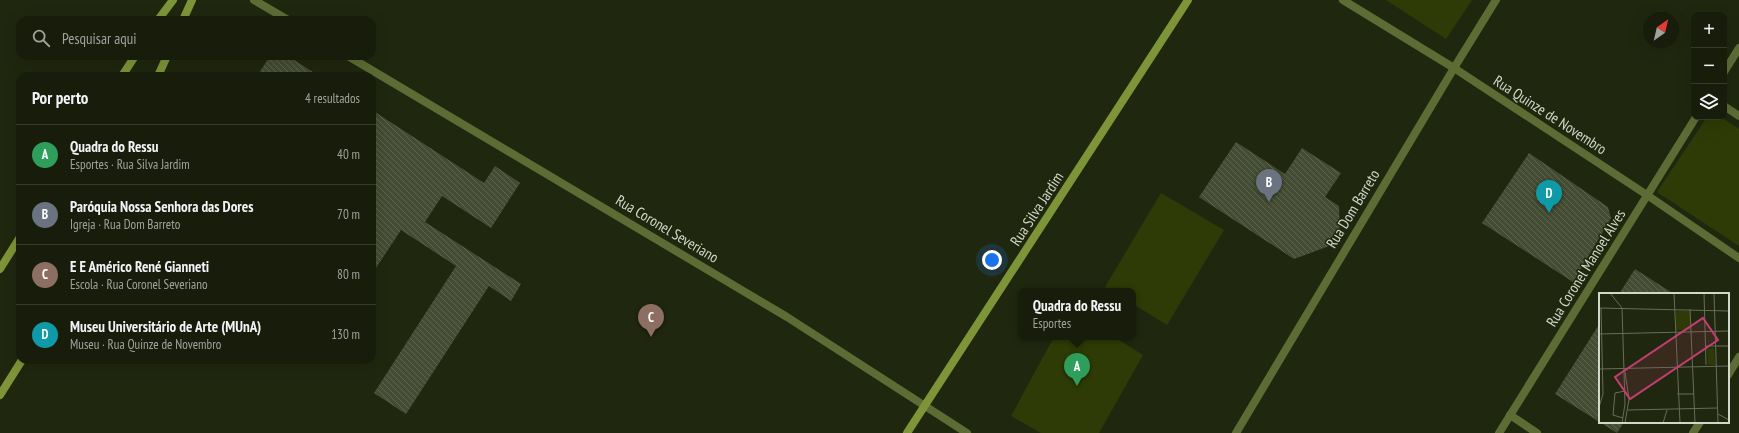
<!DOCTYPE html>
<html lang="pt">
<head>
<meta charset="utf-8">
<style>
  body { margin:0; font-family:"PT Sans Narrow",sans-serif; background:#212614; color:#f1f3f6 }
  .controls { position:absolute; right:12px; top:12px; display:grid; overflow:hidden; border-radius:8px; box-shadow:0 4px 16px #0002 }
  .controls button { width:36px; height:36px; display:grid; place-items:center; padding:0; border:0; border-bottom:1px solid #363b2c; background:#181d0b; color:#f1f3f6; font:20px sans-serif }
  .compass { position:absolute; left:1643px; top:12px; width:36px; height:36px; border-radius:50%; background:#181d0b; box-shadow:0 4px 16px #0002; rotate:34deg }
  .you { position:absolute; left:992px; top:260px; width:14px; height:14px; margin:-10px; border:3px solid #fff; border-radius:50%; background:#1a73e8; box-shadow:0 0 0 6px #1a73e833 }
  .badge { display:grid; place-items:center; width:26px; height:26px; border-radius:50%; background:#ea580c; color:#fff; font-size:13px; font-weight:700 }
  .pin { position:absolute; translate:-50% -33px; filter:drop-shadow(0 1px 2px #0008) }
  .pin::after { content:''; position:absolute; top:21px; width:14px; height:12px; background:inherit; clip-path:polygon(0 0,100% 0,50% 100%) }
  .popup { position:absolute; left:1018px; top:288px; width:118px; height:52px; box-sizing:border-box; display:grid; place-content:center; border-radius:8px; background:#181d0b; filter:drop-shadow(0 1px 3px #0005); font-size:13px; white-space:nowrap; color:#9fa29d }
  .popup b { font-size:15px; color:#f1f3f6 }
  .popup::after { content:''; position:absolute; left:50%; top:100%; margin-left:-8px; border:8px solid transparent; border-top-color:#181d0b }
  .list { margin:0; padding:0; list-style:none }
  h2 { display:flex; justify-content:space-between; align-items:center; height:52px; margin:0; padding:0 16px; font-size:17px }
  h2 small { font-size:13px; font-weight:400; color:#9fa29d }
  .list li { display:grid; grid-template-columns:26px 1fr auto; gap:12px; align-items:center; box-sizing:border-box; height:60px; padding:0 16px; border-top:1px solid #363b2c }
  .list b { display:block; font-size:15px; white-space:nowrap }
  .list p { margin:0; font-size:13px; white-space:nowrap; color:#9fa29d }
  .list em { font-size:13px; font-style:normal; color:#9fa29d }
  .icon { flex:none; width:22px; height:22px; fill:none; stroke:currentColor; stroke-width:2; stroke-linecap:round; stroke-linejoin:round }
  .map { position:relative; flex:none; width:1739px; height:433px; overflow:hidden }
  .search { position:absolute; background:#181d0b; box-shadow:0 4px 16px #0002; left:16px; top:16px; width:360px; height:44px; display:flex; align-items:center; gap:10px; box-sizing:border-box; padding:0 14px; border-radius:12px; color:#9fa29d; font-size:15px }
  .panel { position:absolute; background:#181d0b; box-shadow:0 4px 16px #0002; left:16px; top:72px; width:360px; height:292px; border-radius:12px }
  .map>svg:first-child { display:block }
</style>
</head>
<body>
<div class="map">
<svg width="1739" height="433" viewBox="0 0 1739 433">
  <defs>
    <pattern id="building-back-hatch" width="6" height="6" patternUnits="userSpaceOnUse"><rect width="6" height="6" fill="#444c33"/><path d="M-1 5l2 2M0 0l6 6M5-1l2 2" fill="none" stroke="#5e654f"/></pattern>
  </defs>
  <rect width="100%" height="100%" fill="#20270f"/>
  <!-- park -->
  <g fill="#2f3b06">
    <path d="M1386,0H1472L1446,39Z"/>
    <path d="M1707,117H1721L1739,129V246L1657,192Z"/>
    <path d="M1161,193L1224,230L1167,325L1133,304V291H1112L1105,287Z"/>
    <path d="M1054,337H1114L1143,355L1099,433H1041L1011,416Z"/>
  </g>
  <!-- building -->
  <g fill="url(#building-back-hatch)">
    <path d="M270,56H288L319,76H257Z"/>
    <path d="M372,110L484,183L495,166L520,183L491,228L442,196L425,222L521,284L511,301L489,286L406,414L374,393L456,266L401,230L372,274Z"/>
    <path d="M1236,142L1285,174L1302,148L1341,173L1325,197L1339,206L1340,242L1294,259L1199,197Z"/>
    <path d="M1529,153L1608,207L1611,218L1573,282L1482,223Z"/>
    <path d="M1635,269L1674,294H1619Z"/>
    <path d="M1600,323V422H1624L1617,433L1555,394Z"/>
  </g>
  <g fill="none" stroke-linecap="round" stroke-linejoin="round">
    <!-- street -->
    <g stroke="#5d6c35" stroke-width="8">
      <path d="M254,0L288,20"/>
      <path d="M1343,0L1454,68L1647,195L1739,258"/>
      <path d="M348,56L787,317L967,433"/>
      <path d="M1724,72L1739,48"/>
      <path d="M1724,106L1739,116"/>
      <path d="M1728,375L1739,357"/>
      <path d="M1510,415L1537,433"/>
      <path d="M1236,433L1454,68L1496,0"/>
      <path d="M1499,433L1696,117"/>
      <path d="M1693,433L1700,422"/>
    </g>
    <!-- secondary -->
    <g stroke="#7d9538" stroke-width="8">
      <path d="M158,20L173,0"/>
      <path d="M183,20L192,0"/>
      <path d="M122,76L135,56"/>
      <path d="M158,76L167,56"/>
      <path d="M0,269L20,237"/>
      <path d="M0,395L22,360"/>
      <path d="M907,433L1188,0"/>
    </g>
  </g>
  <g text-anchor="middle" stroke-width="3" stroke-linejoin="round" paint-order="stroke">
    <!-- street labels -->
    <g font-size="15" fill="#d2d7c8" stroke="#20270f">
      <text transform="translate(1550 115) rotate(33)" y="5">Rua Quinze de Novembro</text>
      <text transform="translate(1037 209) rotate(-57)" y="5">Rua Silva Jardim</text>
      <text transform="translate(1353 209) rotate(-59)" y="5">Rua Dom Barreto</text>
      <text transform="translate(667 229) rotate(31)" y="5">Rua Coronel Severiano</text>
      <text transform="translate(1586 268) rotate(-58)" y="5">Rua Coronel Manoel Alves</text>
    </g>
  </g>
  <!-- overview -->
  <g transform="translate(1599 293)">
    <rect width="130" height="130" fill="#20270f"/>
    <path d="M77,18H91V37H77ZM115,55L116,72H109L108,56Z" fill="#2f3b06"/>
    <path fill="none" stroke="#676d59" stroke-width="1" d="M11,0L23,15L26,111L23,130M75,0L81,130M105,0L107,72M115,0L119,130M0,15L130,18M91,16L96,130M0,41L130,38M107,53H130M0,76L130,73M78,101H95M0,114L4,101L2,15M29,117L119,115M119,121L130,127M24,125L14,122L16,100L26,98M26,130L30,106L26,79M64,130L68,117"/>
    <path fill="#c53e71" fill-opacity="0.15" stroke="#c53e71" stroke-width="2" d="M104,25L119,47L31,106L16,84Z"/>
    <rect width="130" height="130" fill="none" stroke="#d2d7c8" stroke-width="2"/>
  </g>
</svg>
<div class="controls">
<button>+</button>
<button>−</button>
<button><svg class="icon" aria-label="layers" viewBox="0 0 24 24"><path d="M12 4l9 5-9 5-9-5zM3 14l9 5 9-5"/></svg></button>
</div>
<svg class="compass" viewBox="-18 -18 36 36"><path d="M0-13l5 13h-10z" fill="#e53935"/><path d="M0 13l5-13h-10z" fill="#9fa29d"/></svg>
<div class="you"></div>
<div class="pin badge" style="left:1077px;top:386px;background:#2e9e5b">A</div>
<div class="popup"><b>Quadra do Ressu</b>Esportes</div>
<div class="pin badge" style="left:1269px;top:202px;background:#6b7280">B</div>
<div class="pin badge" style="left:651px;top:337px;background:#8d6e63">C</div>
<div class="pin badge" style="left:1549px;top:213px;background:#0f9aa8">D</div>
<div class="search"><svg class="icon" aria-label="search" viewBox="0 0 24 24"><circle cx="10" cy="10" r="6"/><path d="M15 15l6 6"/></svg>Pesquisar aqui</div>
<section class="panel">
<h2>Por perto<small>4 resultados</small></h2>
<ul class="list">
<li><span class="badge" style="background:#2e9e5b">A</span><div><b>Quadra do Ressu</b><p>Esportes · Rua Silva Jardim</p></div><em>40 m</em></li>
<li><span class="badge" style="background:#6b7280">B</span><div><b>Paróquia Nossa Senhora das Dores</b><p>Igreja · Rua Dom Barreto</p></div><em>70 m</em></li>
<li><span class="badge" style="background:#8d6e63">C</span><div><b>E E Américo René Gianneti</b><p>Escola · Rua Coronel Severiano</p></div><em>80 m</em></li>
<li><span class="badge" style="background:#0f9aa8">D</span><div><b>Museu Universitário de Arte (MUnA)</b><p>Museu · Rua Quinze de Novembro</p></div><em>130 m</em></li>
</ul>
</section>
</div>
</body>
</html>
